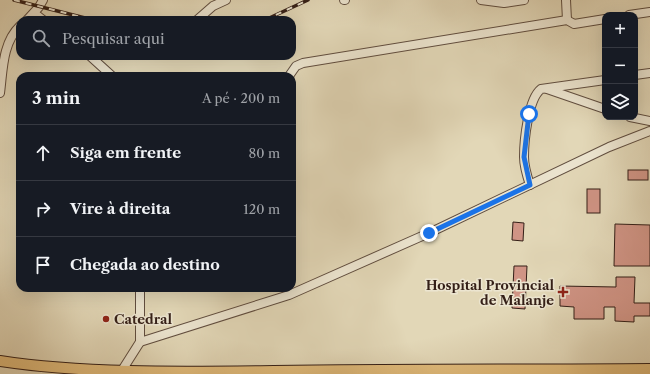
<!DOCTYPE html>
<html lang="pt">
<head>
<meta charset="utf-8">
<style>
  body { margin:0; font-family:"Libre Caslon Text",serif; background:#20242c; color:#f1f3f6 }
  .controls { position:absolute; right:12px; top:12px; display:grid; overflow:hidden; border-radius:8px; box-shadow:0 4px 16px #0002 }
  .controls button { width:36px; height:36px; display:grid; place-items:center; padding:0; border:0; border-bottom:1px solid #363941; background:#171b24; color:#f1f3f6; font:20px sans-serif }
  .stop { position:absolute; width:12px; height:12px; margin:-9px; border:3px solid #1a73e8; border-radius:50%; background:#fff }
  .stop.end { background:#1a73e8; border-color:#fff; box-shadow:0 1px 4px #0008 }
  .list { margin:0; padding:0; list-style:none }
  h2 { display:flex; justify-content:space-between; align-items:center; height:52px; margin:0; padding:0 16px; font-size:17px }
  h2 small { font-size:13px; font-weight:400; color:#9ea1a6 }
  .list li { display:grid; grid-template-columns:26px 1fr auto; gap:12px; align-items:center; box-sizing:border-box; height:56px; padding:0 16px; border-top:1px solid #363941 }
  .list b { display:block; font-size:15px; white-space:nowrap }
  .list em { font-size:13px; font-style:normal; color:#9ea1a6 }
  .icon { flex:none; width:22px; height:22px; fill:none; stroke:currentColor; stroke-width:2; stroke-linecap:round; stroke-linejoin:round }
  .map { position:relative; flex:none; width:650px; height:374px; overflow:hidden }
  .search { position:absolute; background:#171b24; box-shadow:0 4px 16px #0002; left:16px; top:16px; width:280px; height:44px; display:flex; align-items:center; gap:10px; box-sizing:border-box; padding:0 14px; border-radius:12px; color:#9ea1a6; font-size:15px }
  .panel { position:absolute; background:#171b24; box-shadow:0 4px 16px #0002; left:16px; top:72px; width:280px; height:220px; border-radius:12px }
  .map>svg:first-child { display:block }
</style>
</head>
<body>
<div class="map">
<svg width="650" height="374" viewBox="0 0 650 374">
  <rect width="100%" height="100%" fill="#e2d7b7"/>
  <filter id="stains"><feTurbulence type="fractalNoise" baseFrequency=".005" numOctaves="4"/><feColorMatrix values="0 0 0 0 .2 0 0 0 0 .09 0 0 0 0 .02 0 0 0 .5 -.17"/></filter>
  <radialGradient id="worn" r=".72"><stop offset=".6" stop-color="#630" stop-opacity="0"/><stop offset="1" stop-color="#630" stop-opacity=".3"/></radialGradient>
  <!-- building -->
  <g fill="#d09485" stroke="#341f17">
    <rect x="628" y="170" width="20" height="10"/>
    <rect x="587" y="189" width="13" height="24"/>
    <path d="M513,222L524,223L523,241L512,240Z"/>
    <path d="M615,224L650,225V266H614Z"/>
    <path d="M514,266H527L525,309L512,308Z"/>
    <path d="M616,277H635L634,303H650V316H634V322L615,321V307H604V319H574V307L560,306V286L616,287Z"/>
  </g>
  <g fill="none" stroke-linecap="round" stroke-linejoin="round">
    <defs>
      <g id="minor">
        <path d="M344,0H345"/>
        <path d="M481,0L504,3L524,0"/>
        <path d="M566,0L567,20"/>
        <path d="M34,13L43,20"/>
        <path d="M629,15L650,12"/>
        <path d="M27,20L39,7L43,0"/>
        <path d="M197,20L213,6L226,0"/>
        <path d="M90,56L112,76"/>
        <path d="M635,75L650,73"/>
        <path d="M289,76L296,66L303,63L567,20L574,24L605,19"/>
        <path d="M547,89L605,109"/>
        <path d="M0,93C3,71 2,43 20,26"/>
        <path d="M630,117L650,121"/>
        <path d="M530,185C527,176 524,167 524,157C524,141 528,99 541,89L605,80"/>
        <path d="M140,342L289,295L429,233L609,147L650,131"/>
        <path d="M121,372L140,342V288"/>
      </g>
      <path id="major" d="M0,361C84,374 188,372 274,371C399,369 525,370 650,369"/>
    </defs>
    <!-- minor casing -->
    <use href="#minor" stroke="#604d3f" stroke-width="10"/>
    <!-- major casing -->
    <use href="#major" stroke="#341f17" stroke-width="12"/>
    <!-- minor -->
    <use href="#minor" stroke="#ece5d0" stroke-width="8"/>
    <!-- major -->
    <use href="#major" stroke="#e1bc7c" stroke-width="10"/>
    <defs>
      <g id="rail">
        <path d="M14,0L93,20"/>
        <path d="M265,20L308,0"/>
      </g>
    </defs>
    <!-- rail casing -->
    <use href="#rail" stroke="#341f17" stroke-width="3.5"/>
    <!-- rail -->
    <use href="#rail" stroke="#ece5d0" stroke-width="2" stroke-dasharray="6" stroke-linecap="butt"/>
  </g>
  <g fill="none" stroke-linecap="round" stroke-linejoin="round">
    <!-- route -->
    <path stroke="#1a73e8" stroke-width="5" d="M429,233L530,185L524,157L529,114"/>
  </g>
  <!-- markers -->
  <g fill="#8f2418" stroke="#ece5d0" stroke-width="1.5">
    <path d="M561 286h4v4h4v4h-4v4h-4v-4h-4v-4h4z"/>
    <circle cx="106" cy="319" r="4"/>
  </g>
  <g text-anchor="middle" stroke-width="3" stroke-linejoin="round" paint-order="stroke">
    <!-- poi labels -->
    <g font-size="13" font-weight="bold" fill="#341f17" stroke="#ece5d0" text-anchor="end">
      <text x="554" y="290">Hospital Provincial<tspan x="554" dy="15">de Malanje</tspan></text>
      <text x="114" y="324" text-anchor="start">Catedral</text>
    </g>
  </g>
  <rect width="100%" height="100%" filter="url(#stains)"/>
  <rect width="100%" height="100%" fill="url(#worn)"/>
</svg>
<div class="controls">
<button>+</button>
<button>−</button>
<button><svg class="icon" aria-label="layers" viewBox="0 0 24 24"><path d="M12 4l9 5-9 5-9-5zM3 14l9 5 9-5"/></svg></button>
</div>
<div class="stop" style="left:529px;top:114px"></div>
<div class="stop end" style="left:429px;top:233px"></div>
<div class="search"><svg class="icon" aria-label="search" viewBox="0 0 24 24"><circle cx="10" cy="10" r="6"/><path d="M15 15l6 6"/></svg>Pesquisar aqui</div>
<section class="panel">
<h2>3 min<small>A pé · 200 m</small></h2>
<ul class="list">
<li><svg class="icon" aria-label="ahead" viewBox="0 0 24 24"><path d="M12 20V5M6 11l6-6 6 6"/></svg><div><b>Siga em frente</b></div><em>80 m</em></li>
<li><svg class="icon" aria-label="right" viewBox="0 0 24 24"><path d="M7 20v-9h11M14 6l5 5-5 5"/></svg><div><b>Vire à direita</b></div><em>120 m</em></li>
<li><svg class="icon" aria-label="arrive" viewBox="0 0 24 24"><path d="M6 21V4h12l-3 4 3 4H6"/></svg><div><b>Chegada ao destino</b></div></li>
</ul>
</section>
</div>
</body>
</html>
